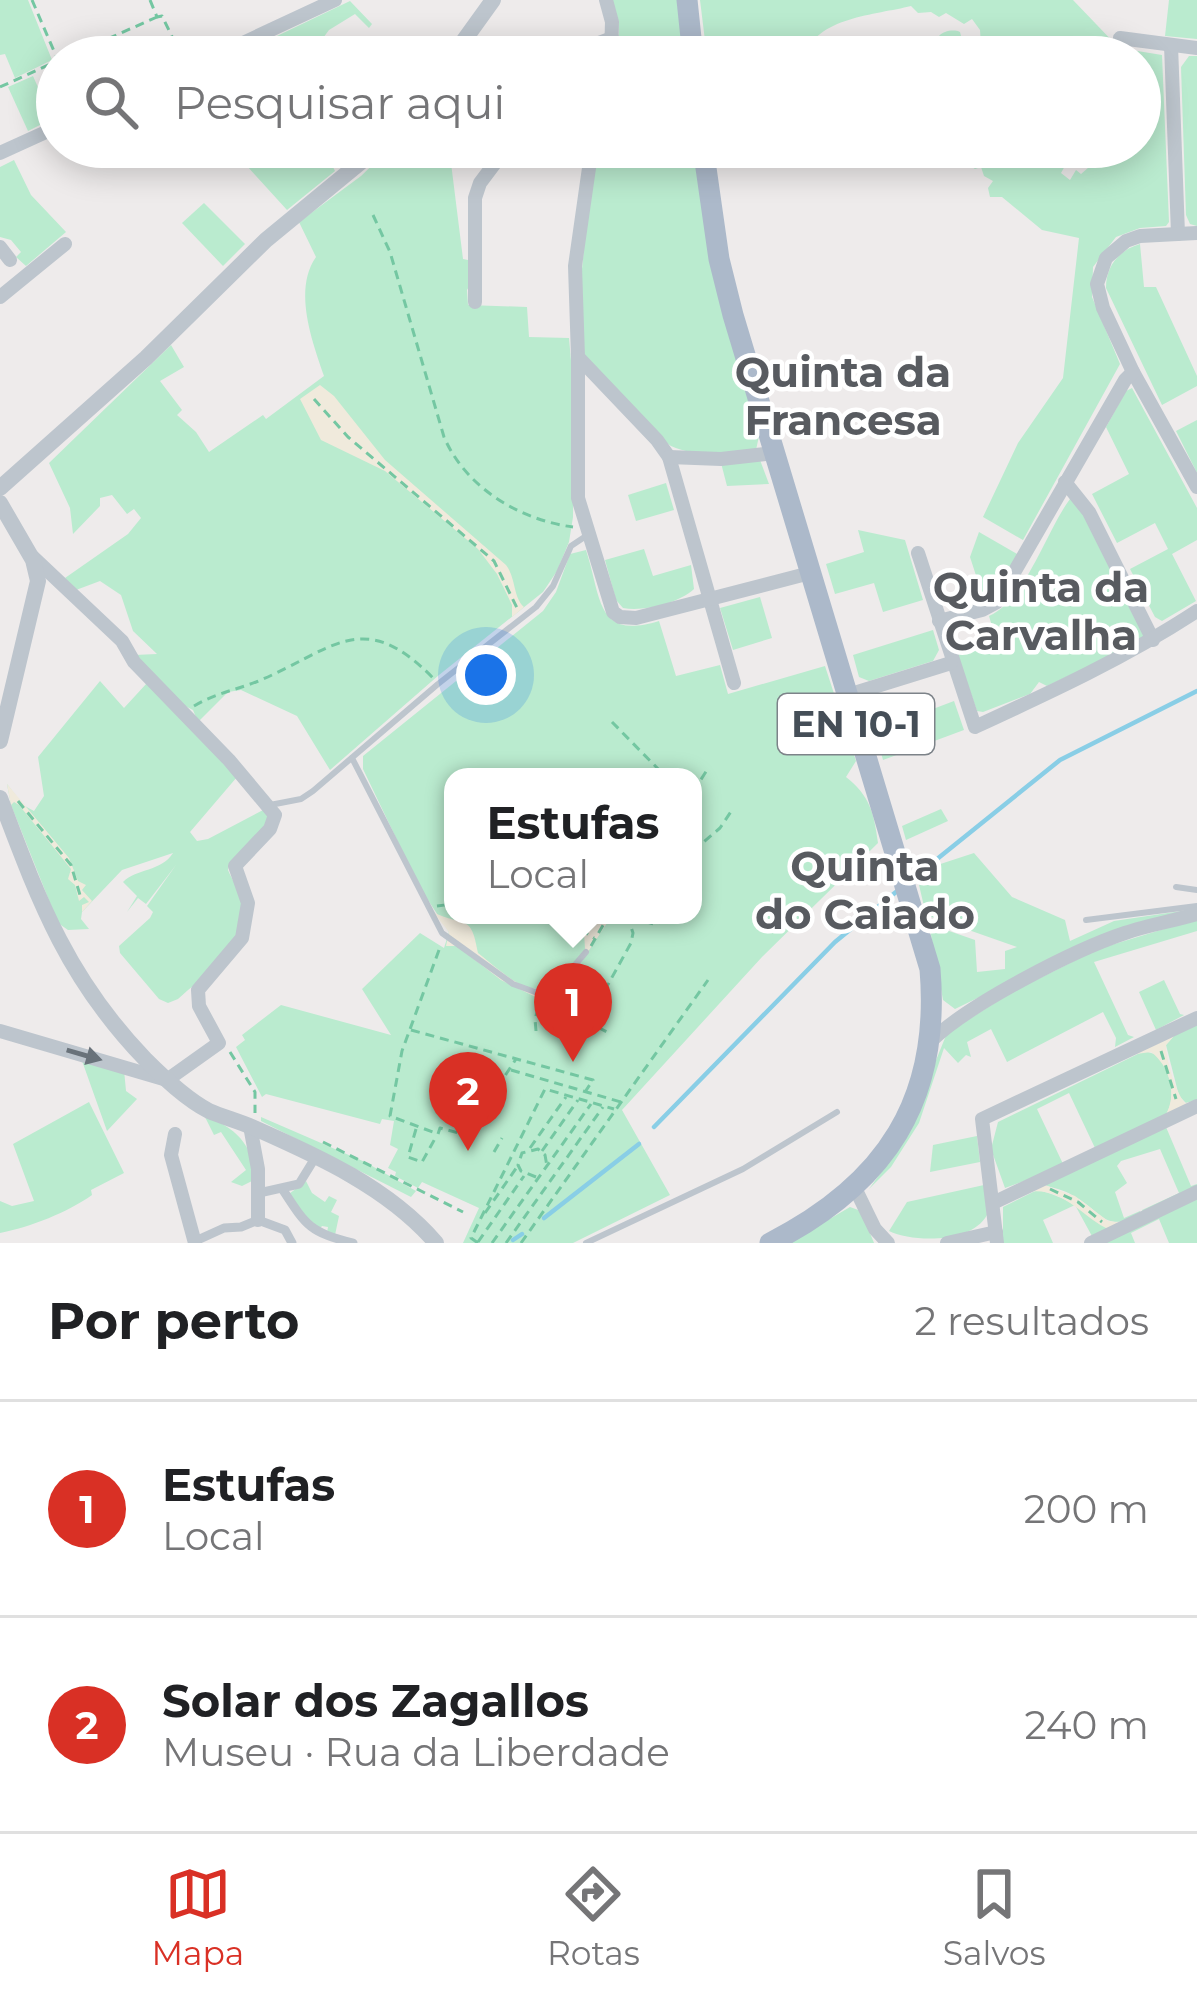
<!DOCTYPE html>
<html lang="pt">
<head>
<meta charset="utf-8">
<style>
  body { margin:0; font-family:Montserrat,sans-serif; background:#f6f6f6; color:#202124 }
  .you { position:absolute; left:486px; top:675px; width:42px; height:42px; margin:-30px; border:9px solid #fff; border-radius:50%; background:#1a73e8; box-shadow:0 0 0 18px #1a73e833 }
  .badge { display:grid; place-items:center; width:78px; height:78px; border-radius:50%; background:#d93025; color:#fff; font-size:39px; font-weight:700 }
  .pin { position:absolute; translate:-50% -99px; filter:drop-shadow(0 3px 6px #0008) }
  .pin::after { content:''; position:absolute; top:63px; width:42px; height:36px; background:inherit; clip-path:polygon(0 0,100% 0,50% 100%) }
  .popup { position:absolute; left:444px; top:768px; width:258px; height:156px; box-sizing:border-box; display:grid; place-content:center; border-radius:24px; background:#fff; filter:drop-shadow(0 3px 9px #0005); font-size:39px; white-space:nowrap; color:#757577 }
  .popup b { font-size:45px; color:#202124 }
  .popup::after { content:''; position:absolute; left:50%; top:100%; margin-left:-24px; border:24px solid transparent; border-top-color:#fff }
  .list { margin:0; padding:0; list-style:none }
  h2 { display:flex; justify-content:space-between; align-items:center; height:156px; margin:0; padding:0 48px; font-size:51px }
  h2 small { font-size:39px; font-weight:400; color:#757577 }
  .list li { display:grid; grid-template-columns:78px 1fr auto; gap:36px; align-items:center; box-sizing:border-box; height:216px; padding:0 48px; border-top:3px solid #e0e0e0 }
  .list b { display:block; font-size:45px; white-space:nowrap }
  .list p { margin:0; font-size:39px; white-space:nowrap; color:#757577 }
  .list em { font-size:39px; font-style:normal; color:#757577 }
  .icon { flex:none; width:66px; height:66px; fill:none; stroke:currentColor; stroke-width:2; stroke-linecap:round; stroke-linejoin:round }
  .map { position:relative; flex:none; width:1197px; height:1243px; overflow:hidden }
  .search { position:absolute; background:#fff; box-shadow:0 6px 30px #0003; left:36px; right:36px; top:36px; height:132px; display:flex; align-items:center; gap:30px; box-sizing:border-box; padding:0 42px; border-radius:66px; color:#757577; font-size:45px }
  .sheet { height:588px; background:#fff }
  nav { display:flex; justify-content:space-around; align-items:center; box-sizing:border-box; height:168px; border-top:3px solid #e0e0e0; background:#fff; font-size:33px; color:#757577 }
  nav a { display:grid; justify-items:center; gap:6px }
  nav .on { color:#d93025 }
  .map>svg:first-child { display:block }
</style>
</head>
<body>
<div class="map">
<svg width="1197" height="1243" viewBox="0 0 1197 1243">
  <rect width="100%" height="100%" fill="#eeebeb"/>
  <!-- green -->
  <g fill="#baebcf" fill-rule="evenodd">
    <path d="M0,0H28L52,60L15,78L5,54L0,55Z"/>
    <path d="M609,0H677L684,57H618L619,22Z"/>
    <path d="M700,0H1073L1119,48L1162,55L1169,222L1166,226L1140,228L1116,237L1093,267L1092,297L1120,364L1023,540L983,517L1018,443L1063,378L1079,238L1042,230L1002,197H990L988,188L993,181L984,176L981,167L975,169L965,162L966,156L977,155L988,162L986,147H1070L1067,153L1049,151L1066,164L1061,173L1070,180L1076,170L1081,174L1096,161L1078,164V159L1083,157L1077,153L1079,147H1140V57H941L908,45L909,37L939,45L944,42L939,36C943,31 954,29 960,32L962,40H976L981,45L980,30L972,19L964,24L946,13L939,17L931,12L918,13L911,6C876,15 815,17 805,57H707Z"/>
    <path d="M1169,0H1197V39L1165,36Z"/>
    <path d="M350,1L372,24L369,28L355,14L329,30L309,57H241L253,52L252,48Z"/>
    <path d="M1189,56H1197V226L1190,224L1186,215L1181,67Z"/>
    <path d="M33,76L52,119L28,131L8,87Z"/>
    <path d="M271,147H306L313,154L323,147L335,171L287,210L247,166Z"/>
    <path d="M391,147H449L463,259L468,260L471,283L467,290L468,305L527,307L529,337L569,338L574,394L573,517L569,542L557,571L543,592L439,675L330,770L297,716L241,690L228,692L198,722L193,710L183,705L134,655L157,654L133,631L121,595L100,581L76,590L65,578L128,534L141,518L134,509L127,514L112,495L100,498V506L73,534L70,508L49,463L171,345L184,367L160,381L182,410L177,415L196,432L209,452L263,415L266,419L324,376C312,341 293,290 316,257L299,222L361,176Z"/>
    <path d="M515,147H585L582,167L512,151Z"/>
    <path d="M599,147H695L729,334L759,436L756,450C734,457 692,456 671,446C652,430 590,372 582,351C572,320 591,183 599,147Z"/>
    <path d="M14,160L31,195L66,232L26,266L16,257L21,252L11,240L0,237V167Z"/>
    <path d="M204,203L245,244L223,266L182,223Z"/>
    <path d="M1140,244L1144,287H1156L1197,376V386L1162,405L1106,288C1106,266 1119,250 1140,244Z"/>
    <path d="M1132,388L1197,508V540L1172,554L1196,601L1162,621L1155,617L1130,569L1168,549L1155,523L1117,543L1092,494L1129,474L1106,427L1126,391Z"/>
    <path d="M1197,420V473L1176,431Z"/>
    <path d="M760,460L769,484L727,486L721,463Z"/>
    <path d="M666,483L674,510L636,521L628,495Z"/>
    <path d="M1070,499H1076L1146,628L1143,641L1047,686L1039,682L1030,694L983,712L977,711L957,654L997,643L989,616C1026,600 1046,531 1070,499Z"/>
    <path d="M858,530L905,540L923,600L883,612L874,583L835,594L826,564L864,552Z"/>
    <path d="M979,532L1019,555L994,595L984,600L970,557Z"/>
    <path d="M644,549L653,576L691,565L694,589C679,603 644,612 623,608L616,600L605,560Z"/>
    <path d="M586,550C602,600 596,640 659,621L676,676L720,665L728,694L825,666L856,761L846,777C870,796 874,813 878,843L762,957L622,1110L670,1195L573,1243H463L479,1208L422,1182L418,1188L395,1176L396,1172L388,1168L398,1149L390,1145L394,1121L382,1119L380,1124L266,1094L262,1097L236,1047L245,1040L242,1035L281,1005L391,1035L362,989L420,933L444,948L449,932L420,888L363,769V756L543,611L556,592L570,554ZM453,777H693V915H453Z"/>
    <path d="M760,597L772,638L733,650L720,608Z"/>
    <path d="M933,630L939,650L933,661L869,681L859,677L853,655Z"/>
    <path d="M100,681L124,708L147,683L237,777L190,832L197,841L208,839L265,809L272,821L229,864L228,870C232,880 242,894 243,906C249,945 203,976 178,999L168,1003L159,999L120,953L119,946L150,918L153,912L147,906L176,865L146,904L138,898L127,912L137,896L123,882C137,868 161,872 173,853L122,870L82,912L81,919L89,929L68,930L58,923L11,805L7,784L23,805L34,811L44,796L38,757Z"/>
    <path d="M954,701L964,730L883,760L875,731Z"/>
    <path d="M941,809L948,821L906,840L902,826Z"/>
    <path d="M974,853L1012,897L1065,920L1070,941L1114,921L1188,910L1119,929L955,1009L943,1000L929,924L975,940L977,972L1005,969V951L1017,947L926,915L916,872Z"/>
    <path d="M1197,919V931L1094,962L1128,1035L1134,1037L1115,1047L1116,1038L1103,1012L1007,1062L991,1029L967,1042L971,1057L966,1055L958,1063L944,1048L919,1123L891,1167L869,1189L903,1142L947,1033L1014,991L1098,949Z"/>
    <path d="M1164,980L1180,1014L1184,1015L1156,1030L1139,992Z"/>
    <path d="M1197,1024V1100L1186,1103L1179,1096L1166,1045L1174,1036Z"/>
    <path d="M1144,1051L1158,1055C1170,1073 1178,1097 1165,1116L1095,1148L1069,1093L1037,1109L1064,1166L1005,1188L991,1149L998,1122Z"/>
    <path d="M81,1058L124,1070L126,1091L137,1099L107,1131Z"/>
    <path d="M89,1102L124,1173L91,1190L92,1195C68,1212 31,1227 0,1233V1201L12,1206L34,1201L13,1144Z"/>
    <path d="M204,1115C235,1128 254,1143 254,1180L242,1186L231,1182L246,1170L221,1132L214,1135Z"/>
    <path d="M261,1117L365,1162L416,1191L411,1197L261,1121Z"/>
    <path d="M1166,1127L1191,1186L1197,1184V1188L1144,1214L1142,1210L1179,1193L1160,1149L1121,1161L1117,1166L1127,1183L1115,1192L1124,1218L1140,1211L1142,1216C1101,1232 1104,1212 1072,1195C1064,1190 1054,1188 1044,1185Z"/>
    <path d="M977,1136L980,1162L930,1172L933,1145Z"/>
    <path d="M306,1181L312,1193L325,1202L329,1196L337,1200L331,1212L339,1216L335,1235L327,1233L328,1227L322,1226L319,1230L306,1221L289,1194Z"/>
    <path d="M984,1185L987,1215C972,1243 914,1243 889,1231L907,1202Z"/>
    <path d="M1037,1190C1066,1196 1088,1213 1113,1230L1093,1238L1075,1205L1043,1220L1053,1243H1003V1207Z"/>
    <path d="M1197,1195V1243H1169L1159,1219L1131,1233L1135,1243H1101Z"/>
    <path d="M850,1207L861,1211L874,1243H789Z"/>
  </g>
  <!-- sand -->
  <g fill="#f0eadc">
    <path d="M320,385L334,396L385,460L506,565C516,578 513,597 524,607L512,617V605L497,574L478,549L385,471L321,440L300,399Z"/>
    <path d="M7,784L69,858L78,881L86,885L82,890L92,901L82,912V905L89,902L84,897L79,901L75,885L68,879L71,869L19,805L14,802L11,805Z"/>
    <path d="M433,912C465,928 471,912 478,953C531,996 539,1006 585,949L584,932L568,921L590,931L605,915H617L611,917L574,973L547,994L552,1005L501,980L457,946H446L449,932Z"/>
    <path d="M1174,1036L1166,1045C1166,1060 1176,1093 1185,1103L1193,1102L1165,1116C1178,1096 1170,1066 1151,1052L1136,1054Z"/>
    <path d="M1044,1185L1075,1196L1108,1221L1123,1223L1110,1230C1081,1217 1064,1186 1027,1192Z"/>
  </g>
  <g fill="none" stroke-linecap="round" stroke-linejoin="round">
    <!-- stream -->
    <g stroke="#89cee6" stroke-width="4.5">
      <path d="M916,876L1060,760L1197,691"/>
      <path d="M654,1127L835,942L896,892"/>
      <path d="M544,1218L639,1144"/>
      <path d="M513,1240L522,1234"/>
    </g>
    <!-- path -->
    <g stroke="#74c7a2" stroke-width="3" stroke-dasharray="9 6" stroke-linecap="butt">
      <path d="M32,0L57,58"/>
      <path d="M150,0L157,17L162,16L182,57"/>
      <path d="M67,57L157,17"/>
      <path d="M0,87L57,61"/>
      <path d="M373,215L390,252L444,437C466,488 520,520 573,527"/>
      <path d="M314,399L348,437L494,561L518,610"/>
      <path d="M194,706C214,694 235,690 256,682C332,651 362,605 433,678"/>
      <path d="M612,722L666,777"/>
      <path d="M693,792L707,770"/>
      <path d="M18,801L71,865L80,895"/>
      <path d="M693,851L720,828L732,810"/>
      <path d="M437,906L453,904"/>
      <path d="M630,917L657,925L663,915"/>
      <path d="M568,921L594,938"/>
      <path d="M591,946L609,915"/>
      <path d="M439,950L402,1051L390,1116L438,1134L440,1128L466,1135L516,1059"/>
      <path d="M545,1000L609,1033"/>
      <path d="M590,1017L631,943L633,933L627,915"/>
      <path d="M411,1030L593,1080L585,1092"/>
      <path d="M536,1031L535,1019L540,1003"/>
      <path d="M1161,1051L1176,1099"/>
      <path d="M230,1052L255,1092V1113"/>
      <path d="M511,1070L621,1102"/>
      <path d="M416,1129L408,1157L422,1162L437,1135"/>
      <path d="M323,1142L463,1212"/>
      <path d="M530,1148L566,1097"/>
      <path d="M542,1151L578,1100"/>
      <path d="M494,1152L502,1138"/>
      <path d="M536,1177L521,1171L518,1165L522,1153L538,1149L545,1155L547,1166"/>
      <path d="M1050,1189L1078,1202L1102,1222"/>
      <path d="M485,1213L517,1167"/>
      <path d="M478,1242L524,1176"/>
      <path d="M478,1243L471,1238L545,1089L614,1109"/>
      <path d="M492,1243L591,1104"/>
      <path d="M506,1243L603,1107"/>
      <path d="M521,1243L708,980"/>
    </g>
    <!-- service -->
    <g stroke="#bdc5cd" stroke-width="6">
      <path d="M352,758L442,933L513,984L535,992L556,987L586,952"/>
      <path d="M270,805L301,799L313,791L438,684L536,607L553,586L571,546L586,536"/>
      <path d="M1176,887L1197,890"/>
      <path d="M1086,920L1197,906"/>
      <path d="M586,1243L743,1169L837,1112"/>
    </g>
    <!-- pedestrian -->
    <g stroke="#bdc5cd" stroke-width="9">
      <path d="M283,1190C307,1227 310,1232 353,1243"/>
      <path d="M259,1193L299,1184L315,1158"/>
      <path d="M193,1242L224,1228L241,1227L258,1220L285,1230L292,1243"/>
    </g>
    <!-- minor -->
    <g stroke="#bdc5cd" stroke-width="14">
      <path d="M606,0L612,22L611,57"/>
      <path d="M1120,38L1197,48"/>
      <path d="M1171,45L1178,234"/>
      <path d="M213,57L335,0"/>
      <path d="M581,57L596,44L612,38"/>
      <path d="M592,147L575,266L578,357L657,440L669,457L734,683"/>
      <path d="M0,153L57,127"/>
      <path d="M1197,233L1140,236L1126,241L1106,258L1097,284L1103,308L1133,372L1197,487"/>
      <path d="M0,247L10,260"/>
      <path d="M0,297L65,244"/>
      <path d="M475,302V198L480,183L507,147"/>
      <path d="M578,357V498L613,612L620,617L636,618L810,573"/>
      <path d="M669,457L721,459L774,453"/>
      <path d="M1065,482L1089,512L1153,640"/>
      <path d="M918,553L975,727C1051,692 1127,657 1197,611"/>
      <path d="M939,621L982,610L997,602L1125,380L1133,372"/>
      <path d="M848,695L951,663"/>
      <path d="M0,1031L167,1080L219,1043L199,1006L198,990L242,938L248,903L235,866L270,829L275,815L229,760L134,662L122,641L33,557"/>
      <path d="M931,1041C969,1004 1074,950 1125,933C1148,925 1173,921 1197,914"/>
      <path d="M250,1126L258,1169V1220"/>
      <path d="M175,1134L171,1155L195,1243"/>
      <path d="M855,1188L875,1229L888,1243"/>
      <path d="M993,1203L1197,1106"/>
      <path d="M947,1243L996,1232"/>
      <path d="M997,1243L982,1119L1197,1018"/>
      <path d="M1091,1243L1197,1192"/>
    </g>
    <!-- tertiary -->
    <g stroke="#bdc5cd" stroke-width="16">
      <path d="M452,57L493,0"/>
      <path d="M0,488L146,358L266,240L379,147"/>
      <path d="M0,503L33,560L38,581L0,741"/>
      <path d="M0,798C39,901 67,978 145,1059C164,1078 186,1099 209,1111C223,1117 238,1121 252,1127C318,1156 389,1188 436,1243"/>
    </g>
    <!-- primary -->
    <g stroke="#acb9ca" stroke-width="21">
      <path d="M687,0L693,57"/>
      <path d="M703,147L719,259L733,315L930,969C941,1100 886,1184 770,1243"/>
    </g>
  </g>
  <!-- one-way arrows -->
  <defs><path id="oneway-solid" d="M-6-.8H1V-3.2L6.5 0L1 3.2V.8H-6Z" transform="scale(3)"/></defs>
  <use fill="#69727a" href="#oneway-solid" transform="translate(84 1055) rotate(16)"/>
  <g text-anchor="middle" stroke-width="9" stroke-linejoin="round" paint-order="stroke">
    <!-- shield labels -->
    <rect fill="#fff" stroke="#7d8389" stroke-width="3" x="778" y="694" width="156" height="60" rx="9"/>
    <g font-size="36" font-weight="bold" fill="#454e57">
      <text x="856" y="737">EN 10-1</text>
    </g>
    <!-- neighbourhood labels -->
    <g font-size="42" font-weight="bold" fill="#585b60" stroke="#fff">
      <text x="843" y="387">Quinta da<tspan x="843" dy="48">Francesa</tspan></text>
      <text x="1041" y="602">Quinta da<tspan x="1041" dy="48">Carvalha</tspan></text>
      <text x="865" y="881">Quinta<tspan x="865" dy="48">do Caiado</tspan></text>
    </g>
  </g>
</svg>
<div class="you"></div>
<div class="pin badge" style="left:573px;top:1062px">1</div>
<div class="popup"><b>Estufas</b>Local</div>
<div class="pin badge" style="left:468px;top:1151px">2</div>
<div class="search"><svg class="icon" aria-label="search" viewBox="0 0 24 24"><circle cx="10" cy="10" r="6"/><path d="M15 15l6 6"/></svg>Pesquisar aqui</div>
</div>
<section class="sheet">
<h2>Por perto<small>2 resultados</small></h2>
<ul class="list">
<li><span class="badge">1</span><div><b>Estufas</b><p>Local</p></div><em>200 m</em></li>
<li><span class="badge">2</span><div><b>Solar dos Zagallos</b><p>Museu · Rua da Liberdade</p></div><em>240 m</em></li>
</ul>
</section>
<nav>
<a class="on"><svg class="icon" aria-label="map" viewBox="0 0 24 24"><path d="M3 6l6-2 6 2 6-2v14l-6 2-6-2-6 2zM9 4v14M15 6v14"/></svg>Mapa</a>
<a><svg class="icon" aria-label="directions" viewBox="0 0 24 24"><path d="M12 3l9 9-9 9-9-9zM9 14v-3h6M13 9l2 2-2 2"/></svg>Rotas</a>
<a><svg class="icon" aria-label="saved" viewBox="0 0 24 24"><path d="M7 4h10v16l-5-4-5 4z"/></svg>Salvos</a>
</nav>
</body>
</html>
